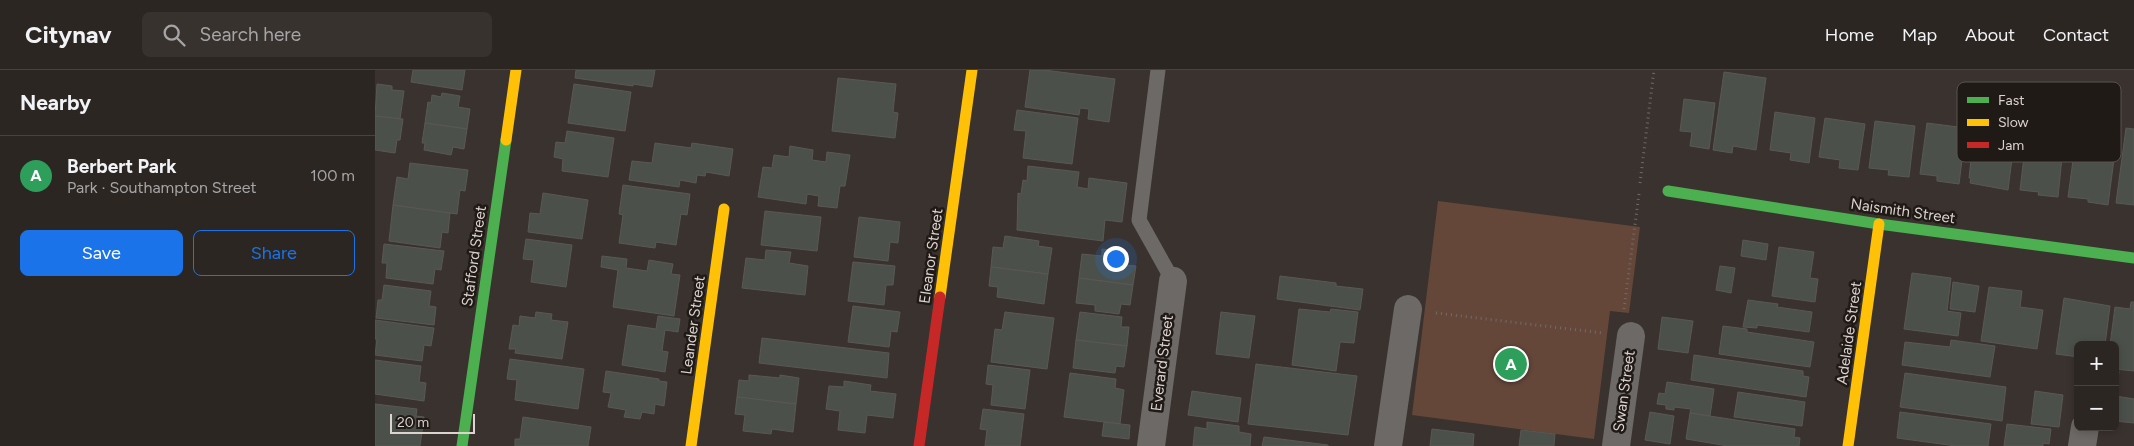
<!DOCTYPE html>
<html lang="en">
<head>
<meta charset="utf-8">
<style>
  body { margin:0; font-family:Figtree,sans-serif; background:#38322f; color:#f1f3f6 }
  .controls { position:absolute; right:15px; bottom:15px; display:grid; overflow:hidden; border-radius:8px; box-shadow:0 2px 8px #0003 }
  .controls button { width:45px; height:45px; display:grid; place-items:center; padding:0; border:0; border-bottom:1px solid #484340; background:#2c2622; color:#f1f3f6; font:25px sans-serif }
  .scale { position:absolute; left:15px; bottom:12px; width:85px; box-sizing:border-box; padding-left:5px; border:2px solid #dcd3cf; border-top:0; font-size:14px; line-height:18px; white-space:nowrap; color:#dcd3cf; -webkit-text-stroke:4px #201a17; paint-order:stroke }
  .you { position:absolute; left:740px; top:188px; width:18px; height:18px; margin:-12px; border:4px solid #fff; border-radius:50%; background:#1a73e8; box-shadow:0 0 0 8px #1a73e833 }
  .badge { display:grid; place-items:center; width:32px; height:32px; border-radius:50%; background:#1a73e8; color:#fff; font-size:16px; font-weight:700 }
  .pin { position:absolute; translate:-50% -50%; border:2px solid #fff; box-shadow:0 1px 5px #0006 }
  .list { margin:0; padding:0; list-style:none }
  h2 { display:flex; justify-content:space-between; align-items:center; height:65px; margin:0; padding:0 20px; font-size:21px }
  h2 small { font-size:16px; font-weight:400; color:#a6a5a5 }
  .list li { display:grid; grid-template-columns:32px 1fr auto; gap:15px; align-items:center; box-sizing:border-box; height:80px; padding:0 20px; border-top:1px solid #484340 }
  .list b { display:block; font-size:19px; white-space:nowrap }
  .list p { margin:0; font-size:16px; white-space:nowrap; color:#a6a5a5 }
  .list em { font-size:16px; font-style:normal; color:#a6a5a5 }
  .actions { display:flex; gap:10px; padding:15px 20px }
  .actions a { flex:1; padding:11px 0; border:1px solid #1a73e8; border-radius:8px; text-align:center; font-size:18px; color:#1a73e8 }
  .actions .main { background:#1a73e8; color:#fff }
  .icon { flex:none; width:28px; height:28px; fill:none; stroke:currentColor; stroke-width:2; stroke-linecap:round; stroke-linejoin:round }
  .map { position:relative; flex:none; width:1759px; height:376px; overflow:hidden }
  header { display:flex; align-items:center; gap:30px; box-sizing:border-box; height:70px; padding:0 25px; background:#2c2622; border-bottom:1px solid #484340 }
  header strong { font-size:24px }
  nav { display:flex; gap:28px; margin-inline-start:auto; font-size:18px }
  .search { width:350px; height:45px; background:#38322f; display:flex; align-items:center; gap:12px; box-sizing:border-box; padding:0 18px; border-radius:8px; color:#a6a5a5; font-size:19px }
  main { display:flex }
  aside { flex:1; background:#2c2622 }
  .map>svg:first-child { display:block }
</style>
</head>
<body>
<header>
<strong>Citynav</strong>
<div class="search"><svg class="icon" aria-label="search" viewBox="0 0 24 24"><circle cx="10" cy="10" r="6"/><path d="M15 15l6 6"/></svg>Search here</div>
<nav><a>Home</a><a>Map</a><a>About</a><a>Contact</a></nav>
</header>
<main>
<aside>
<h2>Nearby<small></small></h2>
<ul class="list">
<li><span class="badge" style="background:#2e9e5b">A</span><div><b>Berbert Park</b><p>Park · Southampton Street</p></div><em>100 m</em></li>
</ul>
<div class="actions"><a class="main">Save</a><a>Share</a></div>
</aside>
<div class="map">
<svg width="1759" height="376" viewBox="0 0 1759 376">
  <rect width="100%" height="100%" fill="#3a322e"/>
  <!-- green -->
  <path fill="#644739" d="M1063,131L1265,157L1254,243L1235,241L1219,369L1037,345Z"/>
  <!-- building -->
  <g fill="#4c504b" stroke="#595854">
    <path d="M38,0H90L87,20L36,12Z"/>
    <path d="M201,0H280L277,17L258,14V16L200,8Z"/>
    <path d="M655,0H669L740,9L734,52L713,49L714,39L705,38L704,45L650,37Z"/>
    <path d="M1349,2L1391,8L1381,80L1358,76L1357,83L1338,80Z"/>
    <path d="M463,8L521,14L518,42L523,43L520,68L457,61Z"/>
    <path d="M2,14L17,16V20L29,21L25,49L0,46Z"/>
    <path d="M199,14L256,22L250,61L193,53Z"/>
    <path d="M67,23L85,26L83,37L95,39L92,59L50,53L53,32L56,33L57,25L66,27Z"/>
    <path d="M1309,29L1340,33L1334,79L1315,76L1317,62L1305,61Z"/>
    <path d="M1619,38L1643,41L1633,120L1595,113L1596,108H1594L1598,72H1594L1597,50H1603L1604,46Z"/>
    <path d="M642,40L703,48L697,94L648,88L651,61L639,60Z"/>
    <path d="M1400,42L1440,48L1434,93L1415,90L1416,83L1395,80Z"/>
    <path d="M0,46L28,49L25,70H22L20,83L0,80Z"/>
    <path d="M1450,48L1490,54L1483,100L1464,98L1465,90L1444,87Z"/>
    <path d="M1500,51L1540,56L1534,107L1513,105L1514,100L1494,98Z"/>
    <path d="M50,53L92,59L89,79L78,77L76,85L49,80L50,73H47Z"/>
    <path d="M1552,53L1591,58L1584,114L1562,111V106L1545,104Z"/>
    <path d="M1751,58L1759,59V135L1741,133Z"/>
    <path d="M192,61L239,68L233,107L187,101L188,89L179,87L181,72L190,73Z"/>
    <path d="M1652,61L1689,67L1683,127L1663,125L1664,122L1645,120Z"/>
    <path d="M1701,68L1739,73L1737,88L1739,89L1733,135L1713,132V129L1693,127Z"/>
    <path d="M280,73L316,78L317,73L358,79L354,106L331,102L330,106L322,105L321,113L305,110L304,117L254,110L257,91L277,93Z"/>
    <path d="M415,76L438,80L437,90L451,92L452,82L475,85L470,116H465L462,138L443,136L444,126L432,124L431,134L383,127L388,97L397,98L399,85L414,87Z"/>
    <path d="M35,93L93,100L90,121L85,120L82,144L18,135L22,107L33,109Z"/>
    <path d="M653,96L704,102L702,117L713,119L714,108L752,113L747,152L730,150L728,171L642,160L643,123L646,124L648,110L652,111Z"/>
    <path d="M248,115L315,124L312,145L306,144L301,175L281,172L280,178L244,173L248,145L244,144Z"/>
    <path d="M168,123L213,130L207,169L153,162L155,143L165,144Z"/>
    <path d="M18,135L75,143L73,163L67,162L65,178L14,171Z"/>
    <path d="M390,141L446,147L442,181L386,175Z"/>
    <path d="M484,147L525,152L523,173L515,172L513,191L479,187Z"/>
    <path d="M630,166L664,171L663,176L677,178L673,204L616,197L618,177L628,178Z"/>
    <path d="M151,169L197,175L191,217L156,212L159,190L148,189Z"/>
    <path d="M1368,170L1393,174L1391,190L1366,186Z"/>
    <path d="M9,174L69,181L66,200L60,199L58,214L11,208L12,193H7Z"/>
    <path d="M1404,177L1439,182L1435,208L1443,209L1440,232L1397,226Z"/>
    <path d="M727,179L752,182L751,195L761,196L758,215L704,208L707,184L727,186Z"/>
    <path d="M391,180L416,182L414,193L433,196L430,225L367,218L371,188L390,190Z"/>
    <path d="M227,186L252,189L251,198L272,201L274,190L298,194L296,204L305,205L299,246L238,237L243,200L226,197Z"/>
    <path d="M478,192L520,196L518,215H511L509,235L473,231Z"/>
    <path d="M1345,196L1360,198L1356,223L1341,220Z"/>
    <path d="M616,197L673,204L669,234L622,227L623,217L614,216Z"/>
    <path d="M1537,203L1576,208L1572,241L1586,243L1583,266L1529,259Z"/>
    <path d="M905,206L961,213V216L988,219L985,240L902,229Z"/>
    <path d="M704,208L758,215L755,235L746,234L744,244L720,241V235L701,233Z"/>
    <path d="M1578,212L1604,216L1600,242L1575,239Z"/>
    <path d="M9,215L56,221L54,236L61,237L59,255L1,248L3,230H7Z"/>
    <path d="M1614,217L1647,221L1645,237L1668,240L1662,279L1606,271Z"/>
    <path d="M1689,228L1735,236L1730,275H1703V287L1681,284Z"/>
    <path d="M1373,230L1403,234L1402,237L1437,242L1434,262L1382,255V258L1368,257Z"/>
    <path d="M1756,232H1759V301L1740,299V275H1735L1740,237L1755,239Z"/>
    <path d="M478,236L525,242L522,262L516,261L514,277L473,272Z"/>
    <path d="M924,239L955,242L956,239L983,242L979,273L965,272L961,301L917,295Z"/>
    <path d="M161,242L177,244L176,250L193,252L187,289L140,283L141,279H134L138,255L144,256L145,246L160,248Z"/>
    <path d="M630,242L679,248L672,299L616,292L620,259L627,260Z"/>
    <path d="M705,242L747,247L746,257H754L752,276L701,270Z"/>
    <path d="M846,242L880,246L874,288L841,284Z"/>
    <path d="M283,246L305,249L303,262L290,260L287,281L293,282L290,302L247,295L253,255L281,259Z"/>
    <path d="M1287,247L1318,251L1313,283L1283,279Z"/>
    <path d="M0,250L59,258L56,276L49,275L47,291L0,285L2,269H0Z"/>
    <path d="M1348,256L1372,259V262L1439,272L1435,297L1344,284Z"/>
    <path d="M387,268L514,283L512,308L384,293Z"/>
    <path d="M701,270L752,276L749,297L741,296L740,303L698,298Z"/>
    <path d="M1576,270L1620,276L1615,307L1527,295L1530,272L1575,277Z"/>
    <path d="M1319,285L1428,301V306L1434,307L1431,327L1316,310Z"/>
    <path d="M135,289L209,299L203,339L140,330L142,310L132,309Z"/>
    <path d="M0,290L46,296L44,312L51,313L49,331L0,324Z"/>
    <path d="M881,294L982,306L973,365L873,354Z"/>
    <path d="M613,295L655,300L650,339L616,335L618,315L611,314Z"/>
    <path d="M231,301L284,309V311L292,312L289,336L280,334L279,344L267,342L265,349L249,347L251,340L233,337L236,323L228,322Z"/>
    <path d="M1740,301H1744L1741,326H1740Z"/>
    <path d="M695,303L741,309L740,318L749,320L745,354L689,347Z"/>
    <path d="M1530,303L1631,317L1627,351L1525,337Z"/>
    <path d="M374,305L405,308V305L424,308L421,334L362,327L364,310L374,311Z"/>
    <path d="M469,311L496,315L495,321L521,324L518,348L492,345L490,363L463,360L465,341L451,339L454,316L469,317Z"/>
    <path d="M1292,312L1339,319L1335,346L1315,343L1316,339L1299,337V340L1291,339V335L1282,334L1284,323L1290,324Z"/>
    <path d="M817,321L866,328L863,352L813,345Z"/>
    <path d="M1660,321L1688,325L1684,357L1656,354Z"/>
    <path d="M1363,322L1430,332L1427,356L1359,347Z"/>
    <path d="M1741,326L1759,329V353L1740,351Z"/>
    <path d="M362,327L421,334L418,362L397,359L396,364L368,361L370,345L360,344Z"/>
    <path d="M0,334L42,339L41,346L49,347L45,376H0Z"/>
    <path d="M608,339L649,344L645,376H610L612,360L605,359Z"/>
    <path d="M1275,342L1299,346L1295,374L1270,370Z"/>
    <path d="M1525,342L1616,354L1613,376H1581L1522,368Z"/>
    <path d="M1315,343L1420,359L1419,367L1425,368L1424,376H1353L1311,369Z"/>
    <path d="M148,347L216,357L213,376H140V369H145Z"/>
    <path d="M729,352L755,355L754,369L727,366Z"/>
    <path d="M832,352L864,356V362L876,364L875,376H818L820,357L832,359Z"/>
    <path d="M1632,354L1676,359L1674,374L1668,373V376H1629Z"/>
    <path d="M1057,359L1099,364L1098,376H1055Z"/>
    <path d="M1146,360L1180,364L1179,376H1144Z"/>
    <path d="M889,367L953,375V376H887Z"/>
  </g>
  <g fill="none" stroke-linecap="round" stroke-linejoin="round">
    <!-- path -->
    <g stroke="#6f6b69" stroke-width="3" stroke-dasharray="1 4" stroke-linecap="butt">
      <path d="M1265,113L1279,0"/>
      <path d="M1249,239L1264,124"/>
      <path d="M1061,243L1228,263"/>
    </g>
    <!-- lane -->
    <path stroke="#6d6967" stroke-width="15" d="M783,0L764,150L798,211"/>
    <!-- street -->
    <g stroke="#6d6967" stroke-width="28">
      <path d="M776,376L798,211"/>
      <path d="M1013,376L1033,239"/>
      <path d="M1241,376L1256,266"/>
      <path d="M1707,376L1710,357"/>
    </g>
    <!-- fast -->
    <g stroke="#4caf50" stroke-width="11">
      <path d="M1293,121L1504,154L1759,188"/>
      <path d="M87,376L131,70"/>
    </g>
    <!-- slow -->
    <g stroke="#ffc107" stroke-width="11">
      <path d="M131,70L141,0"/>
      <path d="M565,227L597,0"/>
      <path d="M316,376L349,139"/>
      <path d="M1473,376L1504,154"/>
    </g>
    <!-- jam -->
    <path stroke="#c62828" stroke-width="11" d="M544,376L565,227"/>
  </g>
  <g text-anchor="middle" stroke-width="5" stroke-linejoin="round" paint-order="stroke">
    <!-- street labels -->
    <g font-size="15" fill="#dcd3cf" stroke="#201a17">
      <text transform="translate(1528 141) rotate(8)" y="5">Naismith Street</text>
      <text transform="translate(99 186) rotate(-82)" y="5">Stafford Street</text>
      <text transform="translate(556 186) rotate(-82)" y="5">Eleanor Street</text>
      <text transform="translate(318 255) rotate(-82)" y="5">Leander Street</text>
      <text transform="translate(1474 263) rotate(-82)" y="5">Adelaide Street</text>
      <text transform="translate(787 293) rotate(-83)" y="5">Everard Street</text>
      <text transform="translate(1249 321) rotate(-82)" y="5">Swan Street</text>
    </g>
  </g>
  <!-- legend -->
  <rect x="1582" y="12" width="164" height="80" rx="8" fill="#201a17" stroke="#58524e" stroke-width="1"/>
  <rect x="1592" y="27" width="22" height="6" fill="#4caf50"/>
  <rect x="1592" y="49" width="22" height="7" fill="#ffc107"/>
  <rect x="1592" y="72" width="22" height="6" fill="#c62828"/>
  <g font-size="14" fill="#dcd3cf">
    <text x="1623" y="35">Fast</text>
    <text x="1623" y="57">Slow</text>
    <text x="1623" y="80">Jam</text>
  </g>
</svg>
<div class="controls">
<button>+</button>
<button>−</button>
</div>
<div class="scale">20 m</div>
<div class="you"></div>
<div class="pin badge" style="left:1136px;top:294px;background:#2e9e5b">A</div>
</div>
</main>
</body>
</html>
